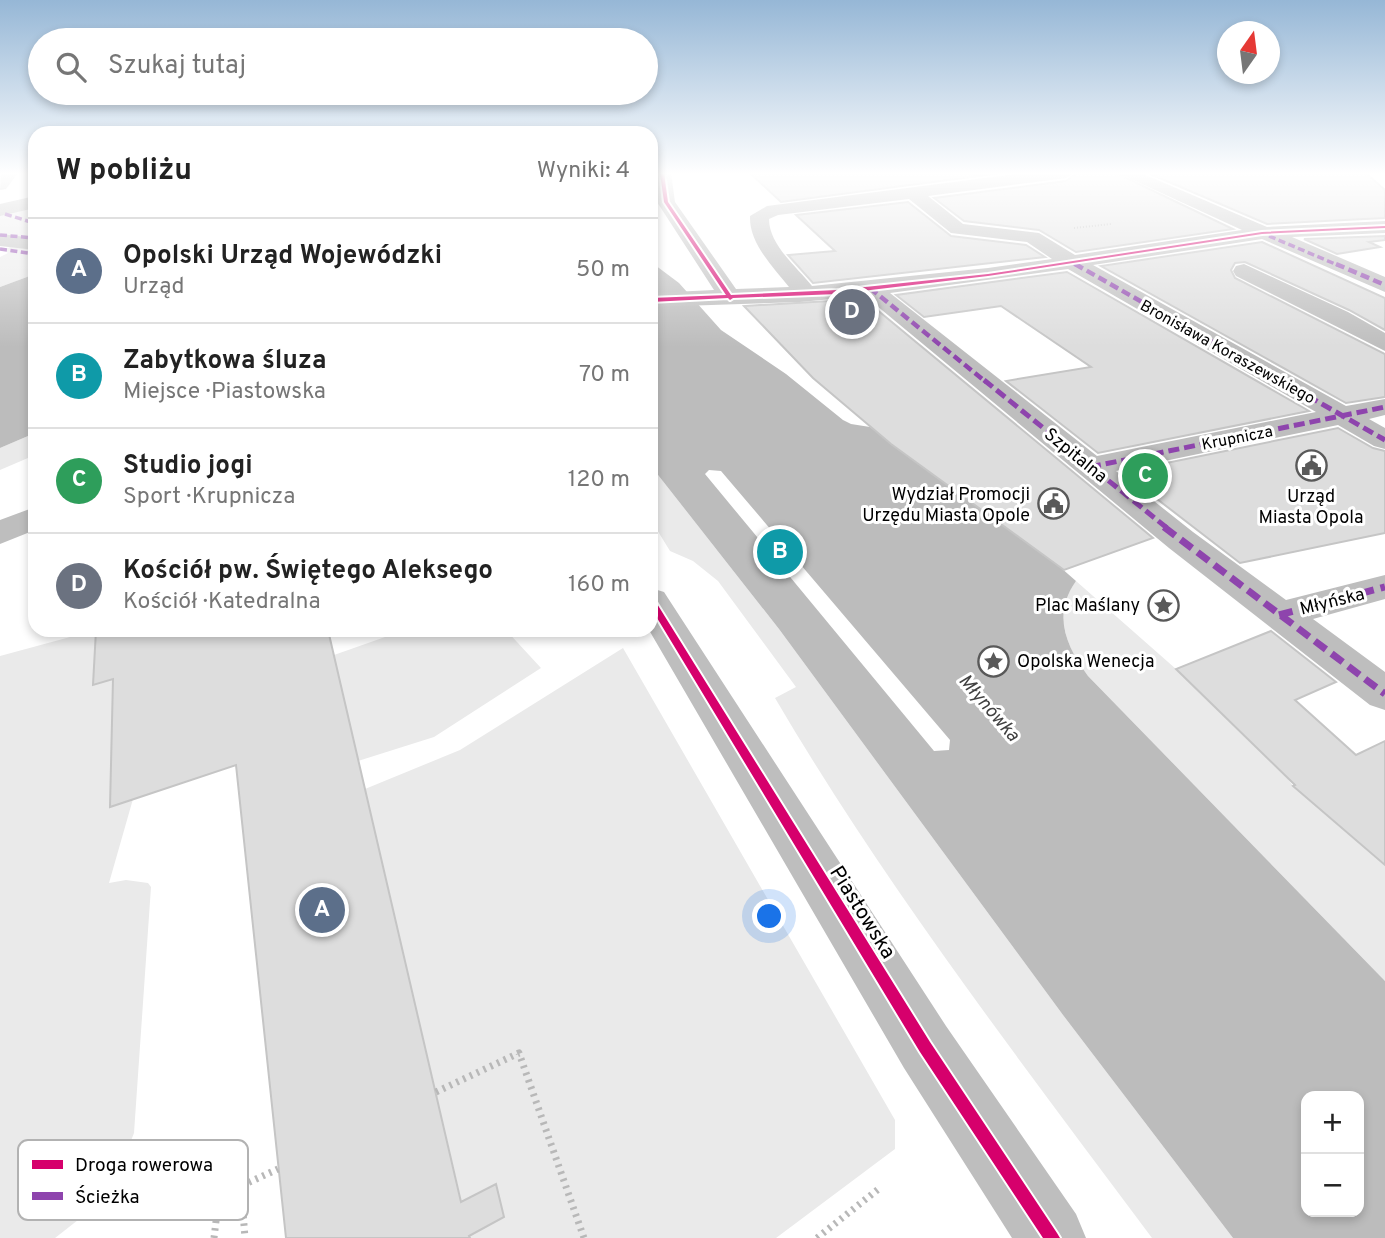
<!DOCTYPE html>
<html lang="pl">
<head>
<meta charset="utf-8">
<style>
  body { margin:0; font-family:Overpass,sans-serif; background:#f6f6f6; color:#222 }
  .controls { position:absolute; right:21px; bottom:21px; display:grid; overflow:hidden; border-radius:14px; box-shadow:0 4px 10px #0003 }
  .controls button { width:63px; height:63px; display:grid; place-items:center; padding:0; border:0; border-bottom:2px solid #e0e0e0; background:#fff; color:#222; font:35px sans-serif }
  .compass { position:absolute; left:1217px; top:21px; width:63px; height:63px; border-radius:50%; background:#fff; box-shadow:0 4px 10px #0003; rotate:14deg }
  .you { position:absolute; left:770px; top:917px; width:24px; height:24px; margin:-18px; border:5px solid #fff; border-radius:50%; background:#1a73e8; box-shadow:0 0 0 10px #1a73e833 }
  .badge { display:grid; place-items:center; width:46px; height:46px; border-radius:50%; background:#1a73e8; color:#fff; font-size:23px; font-weight:700 }
  .pin { position:absolute; translate:-50% -50%; border:4px solid #fff; box-shadow:0 2px 7px #0006 }
  .list { margin:0; padding:0; list-style:none }
  h2 { display:flex; justify-content:space-between; align-items:center; height:91px; margin:0; padding:0 28px; font-size:30px }
  h2 small { font-size:23px; font-weight:400; color:#767676 }
  .list li { display:grid; grid-template-columns:46px 1fr auto; gap:21px; align-items:center; box-sizing:border-box; height:105px; padding:0 28px; border-top:2px solid #e0e0e0 }
  .list b { display:block; font-size:26px; white-space:nowrap }
  .list p { margin:0; font-size:23px; white-space:nowrap; color:#767676 }
  .list em { font-size:23px; font-style:normal; color:#767676 }
  .icon { flex:none; width:38px; height:38px; fill:none; stroke:currentColor; stroke-width:2; stroke-linecap:round; stroke-linejoin:round }
  .map { position:relative; flex:none; width:1385px; height:1238px; overflow:hidden }
  .search { position:absolute; background:#fff; box-shadow:0 4px 10px #0003; left:28px; top:28px; width:630px; height:77px; display:flex; align-items:center; gap:18px; box-sizing:border-box; padding:0 24px; border-radius:38px; color:#767676; font-size:26px }
  .panel { position:absolute; background:#fff; box-shadow:0 4px 10px #0003; left:28px; top:126px; width:630px; height:511px; border-radius:21px }
  .map>svg:first-child { display:block }
</style>
</head>
<body>
<div class="map">
<svg width="1385" height="1238" viewBox="0 0 1385 1238">
  <rect width="100%" height="100%" fill="#fff"/>
  <!-- green -->
  <g fill="#eaeaea">
    <path d="M35,202V274L0,287V257L8,253L4,250L18,243L0,240V210Z"/>
    <path d="M35,433V455L0,470V448Z"/>
    <path d="M651,466L779,629L1063,1015L1233,1238H1152C1021,1062 886,887 775,698L796,687L718,581L693,561L670,551L651,520Z"/>
    <path d="M1076,581L1176,669L1282,771L1293,786L1385,865V981L1088,676C1066,646 1052,614 1076,581Z"/>
    <path d="M96,630L93,684L113,679L110,806L133,799L109,883L126,880L148,883L151,887L134,1133L121,1166L104,1194L78,1220L55,1238H0V656Z"/>
    <path d="M405,630H506L541,668L434,737L358,761L334,655Z"/>
    <path d="M623,648L895,1120V1149L776,1238H470L365,789L460,750Z"/>
  </g>
  <!-- water -->
  <g fill="#bcbcbc" fill-rule="evenodd">
    <path d="M651,262L679,283L721,330L786,374L843,420L851,424L870,427L1052,560L1076,581C1052,615 1066,646 1088,676L1385,981V1238H1233L1063,1015L779,629L651,466ZM709,470L721,471L950,740L949,750L934,751L705,474ZM1306,1096H1359V1212H1306Z"/>
    <path d="M35,274V433L0,448V287Z"/>
  </g>
  <!-- building -->
  <g fill="#ddd" stroke="#c5c5c5" stroke-width="2">
    <path d="M750,173H1001L781,202Z"/>
    <path d="M1077,173H1116L1233,229L1076,252L1039,230L964,221L934,198L1066,181Z"/>
    <path d="M1148,173H1366L1385,190V218L1267,224Z"/>
    <path d="M908,202L951,236L1026,245L1045,257L813,283L788,255L835,251L796,215Z"/>
    <path d="M1385,236V240L1369,242L1380,247L1337,254L1304,239Z"/>
    <path d="M1262,242L1385,298V330L1349,310L1245,262L1235,263L1231,270L1235,278L1385,354V397L1346,403L1101,266Z"/>
    <path d="M1067,272L1309,411L1098,453L1006,381L1091,367L1001,306L924,317L896,295Z"/>
    <path d="M864,299L1153,538L1064,570L891,444L813,378L744,306Z"/>
    <path d="M1338,428L1373,448L1385,451V533L1240,563L1122,472Z"/>
    <path d="M96,630H328L461,1202L496,1184L504,1217L469,1236L470,1238H286L236,765L110,807L113,679L93,685Z"/>
    <path d="M1271,631L1336,682L1295,700L1356,755L1385,741V865L1293,786L1295,785L1176,669Z"/>
  </g>
  <g fill="none" stroke-linecap="round" stroke-linejoin="round">
    <!-- path-far1 -->
    <path stroke="#b8b8b8" stroke-width="2" stroke-dasharray="1 2" stroke-linecap="butt" d="M1074,228L1111,224"/>
    <!-- path -->
    <g stroke="#b8b8b8" stroke-width="7" stroke-dasharray="2.5 5" stroke-linecap="butt">
      <path d="M436,1092L519,1053L584,1238"/>
      <path d="M160,1186L219,1196"/>
      <path d="M241,1186L245,1238"/>
      <path d="M214,1238L219,1196L278,1169"/>
      <path d="M817,1238L881,1187"/>
    </g>
    <!-- minor -->
    <g fill="#bebebe" fill-rule="evenodd">
      <path d="M18,173L6,189L0,190L1,173Z"/>
      <path d="M654,173H671L675,202L736,289L789,287C773,267 749,243 750,216L767,206L1024,173H1074L1066,178L928,196L963,224L1039,233L1075,255L1242,230L1118,173H1141L1267,227L1385,221V233L1292,237L1385,277V292L1262,239L1093,265L1346,406L1385,399V415L1369,419L1385,428V449L1374,446L1338,425L1116,471L1193,532L1286,600L1385,575V599L1313,619L1385,672V710L1370,705L1169,548L865,296L800,302L651,307V293L714,290L657,202ZM909,199L951,233L1027,242L1052,259L988,268L812,286C797,267 769,245 769,219L778,215ZM1068,269L1316,412L1097,456L890,293Z"/>
      <path d="M35,196V208L0,216V204Z"/>
      <path d="M0,234L35,238V250L0,246Z"/>
      <path d="M1244,264L1348,312L1385,333V351L1236,276L1233,271L1236,266Z"/>
      <path d="M35,507V530L0,544V520Z"/>
      <path d="M651,588L664,592L946,1026L1076,1214L1086,1238H1012L904,1068L649,630Z"/>
    </g>
    <!-- quiet-far3 -->
    <g stroke="#8e44ad" stroke-width="3.5" stroke-dasharray="7 3.5" stroke-linecap="butt">
      <path d="M5,214L34,223"/>
      <path d="M0,235L35,238"/>
      <path d="M1269,236L1340,266"/>
      <path d="M0,249L35,254"/>
      <path d="M1071,262L1078,266"/>
    </g>
    <!-- quiet-far2 -->
    <g stroke="#8e44ad" stroke-width="4.5" stroke-dasharray="9 4.5" stroke-linecap="butt">
      <path d="M1075,264L1283,382"/>
      <path d="M1336,264L1385,285"/>
      <path d="M870,288L986,382"/>
    </g>
    <!-- quiet-far1 -->
    <g stroke="#8e44ad" stroke-width="5" stroke-dasharray="11 5" stroke-linecap="butt">
      <path d="M984,380L1167,528"/>
      <path d="M1280,380L1385,440"/>
      <path d="M1090,467L1385,407"/>
    </g>
    <!-- quiet -->
    <g stroke="#8e44ad" stroke-width="7" stroke-dasharray="14 7" stroke-linecap="butt">
      <path d="M1164,527L1385,694"/>
      <path d="M1279,615L1385,587"/>
    </g>
    <defs>
      <g id="cycleway">
        <path d="M660,173H664L668,202L731,295L837,290L988,274L1262,232L1385,226V228L1262,234L988,276L837,294L733,298L730,300L728,298L651,302V298L726,295L664,202Z"/>
        <path d="M651,598L654,599L930,1042L1057,1233L1060,1238H1043L920,1052L651,608Z"/>
      </g>
    </defs>
    <!-- cycleway casing -->
    <use href="#cycleway" stroke="#fff" stroke-width="4"/>
    <!-- cycleway -->
    <use href="#cycleway" fill="#d6006c" fill-rule="evenodd"/>
  </g>
  <!-- sky -->
  <linearGradient id="sky" x2="0" y2="1"><stop stop-color="#96b7d6"/><stop offset="0.5" stop-color="#fff"/><stop offset="1" stop-color="#fff" stop-opacity="0"/></linearGradient>
  <rect width="1385" height="347" fill="url(#sky)"/>
  <!-- icons -->
  <defs>
    <symbol id="civic-ring" viewBox="-11 -11 22 22"><circle r="9.5" fill="#fff" stroke="#595959" stroke-width="1.5"/><path d="M-.6-6.5H3V-4.5H.6V-3L4-1V1h2V6H-6V1h2V-1L-.6-3ZM-1.2 2.5V6h2.4V2.5Z" fill="#595959"/></symbol>
    <symbol id="sight-ring" viewBox="-11 -11 22 22"><circle r="9.5" fill="#fff" stroke="#595959" stroke-width="1.5"/><path d="M0-6L1.8-2.2L6-1.7L2.9 1.2L3.7 5.4L0 3.3L-3.7 5.4L-2.9 1.2L-6-1.7L-1.8-2.2Z" fill="#595959"/></symbol>
  </defs>
  <g fill-rule="evenodd">
    <use href="#civic-ring" x="1294" y="448" width="35" height="35"/>
    <use href="#civic-ring" x="1036" y="486" width="35" height="35"/>
    <use href="#sight-ring" x="1146" y="588" width="35" height="35"/>
    <use href="#sight-ring" x="976" y="644" width="35" height="35"/>
  </g>
  <g text-anchor="middle" stroke-width="6" stroke-linejoin="round" paint-order="stroke">
    <!-- far-street labels -->
    <g font-size="16" fill="#000" stroke="#fff">
      <text transform="translate(1228 351) rotate(29)" y="6">Bronisława Koraszewskiego</text>
      <text transform="translate(1237 437) rotate(-11)" y="6">Krupnicza</text>
    </g>
    <!-- street labels -->
    <g font-size="18" fill="#000" stroke="#fff">
      <text transform="translate(1076 455) rotate(39)" y="6">Szpitalna</text>
      <text transform="translate(1332 601) rotate(-14)" y="6">Młyńska</text>
    </g>
    <!-- poi labels -->
    <g font-size="18" fill="#000" stroke="#fff" text-anchor="end">
      <text x="1030" y="500">Wydział Promocji<tspan x="1030" dy="21">Urzędu Miasta Opole</tspan></text>
      <text x="1311" y="502" text-anchor="middle">Urząd<tspan x="1311" dy="21">Miasta Opola</tspan></text>
      <text x="1140" y="611">Plac Maślany</text>
      <text x="1017" y="667" text-anchor="start">Opolska Wenecja</text>
    </g>
    <!-- water labels -->
    <g font-size="19" font-style="italic" fill="#414141" stroke="#fff">
      <text transform="translate(990 707) rotate(49)" y="7">Młynówka</text>
    </g>
    <!-- near-street labels -->
    <g font-size="21" fill="#000" stroke="#fff">
      <text transform="translate(863 912) rotate(58)" y="7">Piastowska</text>
    </g>
  </g>
  <!-- legend -->
  <rect x="18" y="1140" width="230" height="80" rx="10" fill="#fff" stroke="#b2b2b2" stroke-width="2"/>
  <rect x="32" y="1160" width="31" height="9" fill="#d6006c"/>
  <rect x="32" y="1192" width="31" height="8" fill="#8e44ad"/>
  <g font-size="19" fill="#000">
    <text x="75" y="1171">Droga rowerowa</text>
    <text x="75" y="1203">Ścieżka</text>
  </g>
</svg>
<div class="controls">
<button>+</button>
<button>−</button>
</div>
<svg class="compass" viewBox="-18 -18 36 36"><path d="M0-13l5 13h-10z" fill="#e53935"/><path d="M0 13l5-13h-10z" fill="#767676"/></svg>
<div class="you"></div>
<div class="pin badge" style="left:322px;top:910px;background:#5c6f8a">A</div>
<div class="pin badge" style="left:780px;top:552px;background:#0f9aa8">B</div>
<div class="pin badge" style="left:1145px;top:476px;background:#2e9e5b">C</div>
<div class="pin badge" style="left:852px;top:312px;background:#6b7280">D</div>
<div class="search"><svg class="icon" aria-label="search" viewBox="0 0 24 24"><circle cx="10" cy="10" r="6"/><path d="M15 15l6 6"/></svg>Szukaj tutaj</div>
<section class="panel">
<h2>W pobliżu<small>Wyniki: 4</small></h2>
<ul class="list">
<li><span class="badge" style="background:#5c6f8a">A</span><div><b>Opolski Urząd Wojewódzki</b><p>Urząd</p></div><em>50 m</em></li>
<li><span class="badge" style="background:#0f9aa8">B</span><div><b>Zabytkowa śluza</b><p>Miejsce · Piastowska</p></div><em>70 m</em></li>
<li><span class="badge" style="background:#2e9e5b">C</span><div><b>Studio jogi</b><p>Sport · Krupnicza</p></div><em>120 m</em></li>
<li><span class="badge" style="background:#6b7280">D</span><div><b>Kościół pw. Świętego Aleksego</b><p>Kościół · Katedralna</p></div><em>160 m</em></li>
</ul>
</section>
</div>
</body>
</html>
